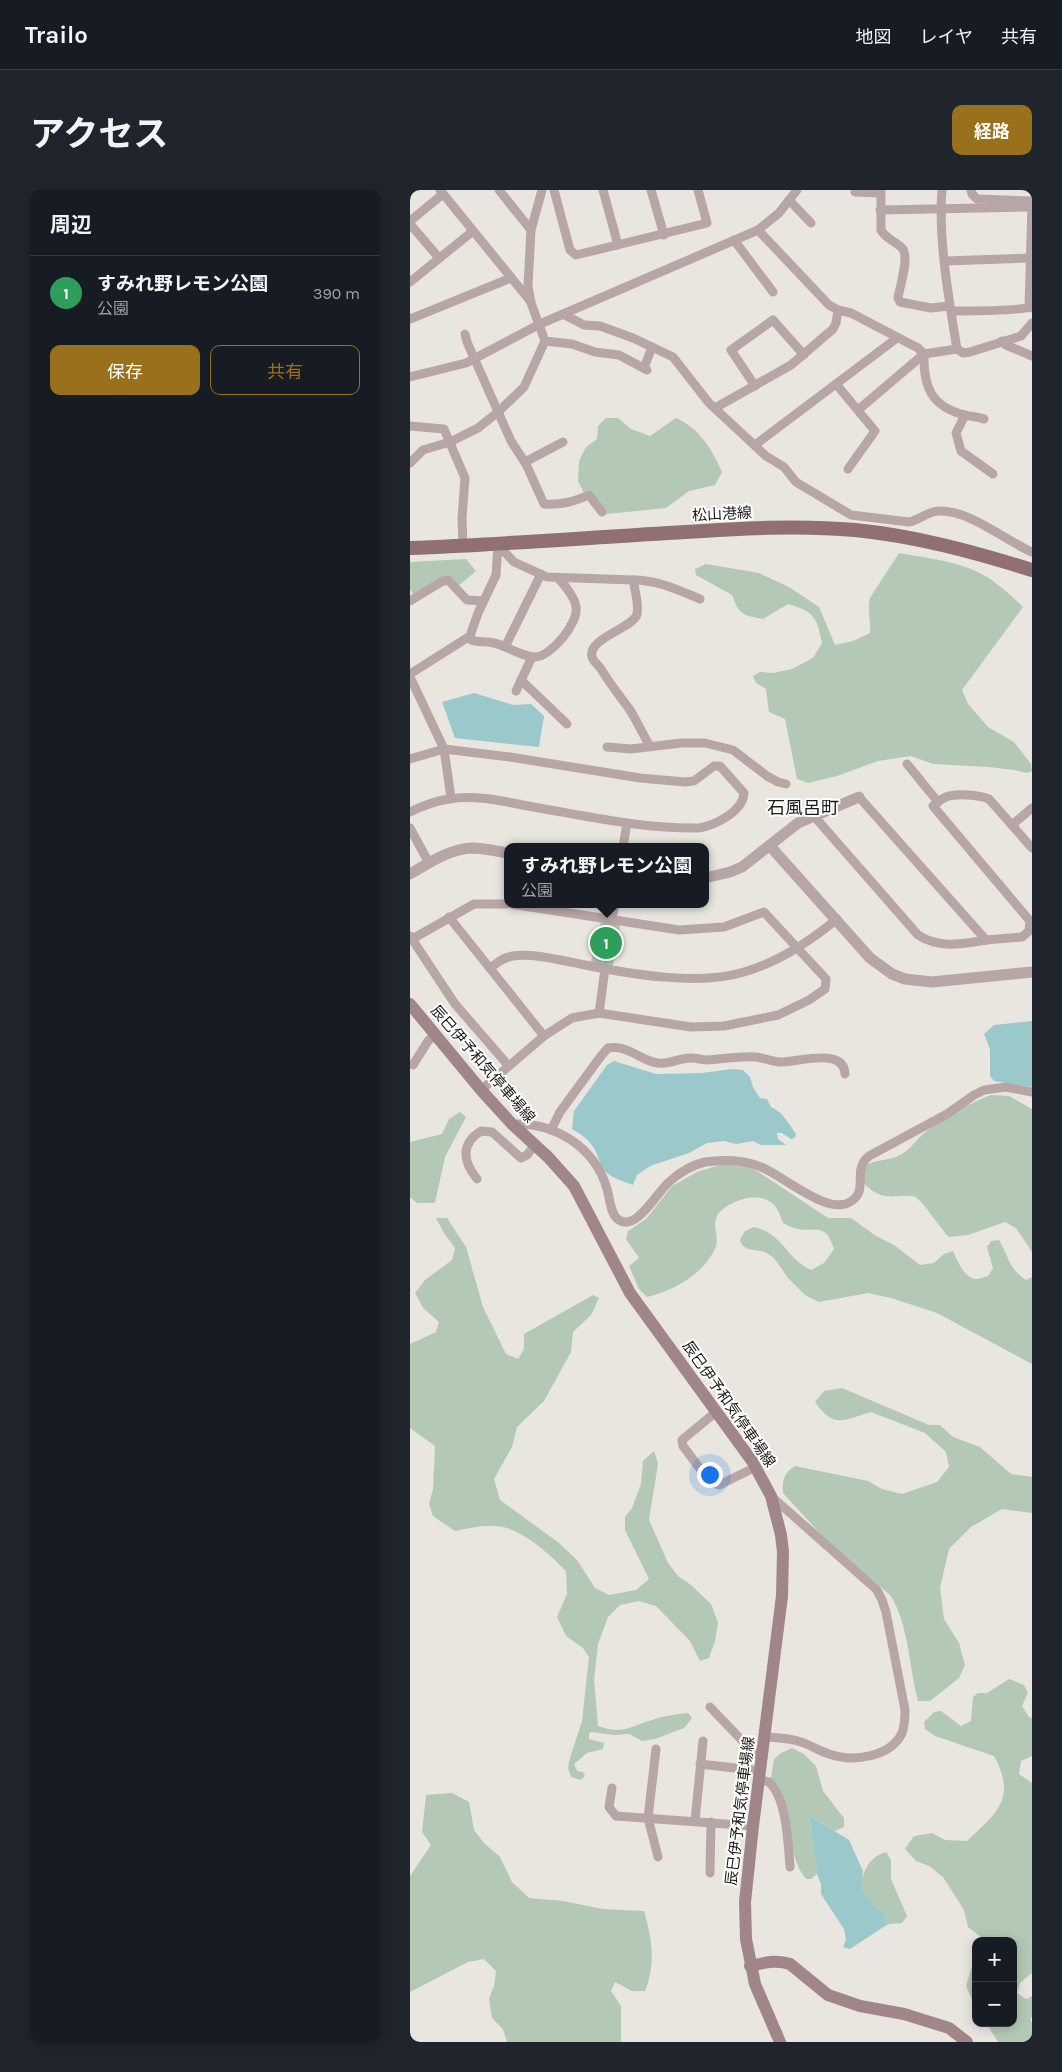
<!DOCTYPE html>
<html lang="ja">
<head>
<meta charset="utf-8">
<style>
  body { margin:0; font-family:Karla,"Noto Sans JP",sans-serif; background:#20242c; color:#f1f3f6 }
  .controls { position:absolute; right:15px; bottom:15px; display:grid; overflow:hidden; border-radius:10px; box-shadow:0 2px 12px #0003 }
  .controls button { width:45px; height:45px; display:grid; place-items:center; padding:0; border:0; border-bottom:1px solid #363941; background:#171b24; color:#f1f3f6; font:25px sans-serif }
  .you { position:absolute; left:299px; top:1284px; width:18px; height:18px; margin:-12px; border:4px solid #fff; border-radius:50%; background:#1a73e8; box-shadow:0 0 0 8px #1a73e833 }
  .badge { display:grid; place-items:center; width:32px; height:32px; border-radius:50%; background:#99701c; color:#fff; font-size:16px; font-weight:700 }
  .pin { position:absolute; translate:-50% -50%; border:2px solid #fff; box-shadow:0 1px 5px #0006 }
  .popup { position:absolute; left:94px; top:653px; width:205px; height:65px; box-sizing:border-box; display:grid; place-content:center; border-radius:10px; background:#171b24; filter:drop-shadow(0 1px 4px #0005); font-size:16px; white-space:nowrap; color:#9ea1a6 }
  .popup b { font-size:19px; color:#f1f3f6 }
  .popup::after { content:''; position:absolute; left:50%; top:100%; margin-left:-10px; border:10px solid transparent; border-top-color:#171b24 }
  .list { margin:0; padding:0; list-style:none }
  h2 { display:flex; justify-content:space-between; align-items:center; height:65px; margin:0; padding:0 20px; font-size:21px }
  h2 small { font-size:16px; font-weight:400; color:#9ea1a6 }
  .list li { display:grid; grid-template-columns:32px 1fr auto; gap:15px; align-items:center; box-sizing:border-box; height:75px; padding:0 20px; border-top:1px solid #363941 }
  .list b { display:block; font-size:19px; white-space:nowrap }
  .list p { margin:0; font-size:16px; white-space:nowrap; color:#9ea1a6 }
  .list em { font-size:16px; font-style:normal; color:#9ea1a6 }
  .actions { display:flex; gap:10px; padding:15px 20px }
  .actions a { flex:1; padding:11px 0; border:1px solid #99701c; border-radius:10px; text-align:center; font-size:18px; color:#99701c }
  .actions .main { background:#99701c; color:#fff }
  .map { position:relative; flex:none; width:622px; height:1852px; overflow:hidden; border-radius:10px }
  header { display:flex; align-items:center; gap:30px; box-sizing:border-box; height:70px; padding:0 25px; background:#171b24; border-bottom:1px solid #363941 }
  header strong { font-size:24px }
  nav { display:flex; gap:28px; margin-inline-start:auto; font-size:18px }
  .intro { display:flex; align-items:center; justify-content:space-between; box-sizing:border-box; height:120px; padding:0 30px }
  h1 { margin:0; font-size:35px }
  .button { padding:12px 22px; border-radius:10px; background:#99701c; color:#fff; font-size:18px; font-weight:700 }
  main { display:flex; gap:30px; padding:0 30px }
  aside { flex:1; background:#171b24; border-radius:10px; box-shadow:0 2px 12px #0003 }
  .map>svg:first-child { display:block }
</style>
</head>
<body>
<header>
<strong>Trailo</strong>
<nav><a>地図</a><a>レイヤ</a><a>共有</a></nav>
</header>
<div class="intro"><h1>アクセス</h1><a class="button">経路</a></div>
<main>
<aside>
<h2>周辺<small></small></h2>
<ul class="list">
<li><span class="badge" style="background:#2e9e5b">1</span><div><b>すみれ野レモン公園</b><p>公園</p></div><em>390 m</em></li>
</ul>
<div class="actions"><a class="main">保存</a><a>共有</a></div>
</aside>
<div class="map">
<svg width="622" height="1852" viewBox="0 0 622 1852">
  <rect width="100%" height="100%" fill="#e8e6df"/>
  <!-- green -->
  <g fill="#b3c8b5">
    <path d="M196,228H208L221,239L240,246L266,228C289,238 302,259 312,282L305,295L279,301L256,318L197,324L175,305L168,291L169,271L176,257L187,249L188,236Z"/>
    <path d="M489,363C522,369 560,372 587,394C596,401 605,409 613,417L552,500L558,514L578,537L604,552L621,574L622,581L617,583L604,580L579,577L523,574L501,566L468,571L427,586L398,593L387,589L375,529L359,522L356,499L346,493L343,486L350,482L363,483L382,479L403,468L412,453C407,428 404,421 378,414L353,429C333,425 329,425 322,405L286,385L285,379L296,374L349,383L379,397L409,417L425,455L443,451L460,443C461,431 457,419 460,408Z"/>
    <path d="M56,369L66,381L47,397L37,386L4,406L0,399V372Z"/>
    <path d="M191,732L210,735L203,776L181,772Z"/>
    <path d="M581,905L599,906L622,919V1062L606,1038L595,1032L558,1045L539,1047C530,1038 514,1013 507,1008C503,1005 498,1006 492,1006C471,1008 463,1004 449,988C452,967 476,973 490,965C499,961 505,951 513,944C533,928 557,914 581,905Z"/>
    <path d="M50,922L56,927L35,967L25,1013H7L0,1007V952L32,944L39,929Z"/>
    <path d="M313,974L341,977L418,1028H441L466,1046L484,1055L510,1075L524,1073L534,1064L543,1061C547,1070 554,1088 566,1089C569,1089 574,1087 578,1086L583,1078L577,1057L581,1051L589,1050C599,1067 598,1078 616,1090L622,1087V1174L527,1123L481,1108L458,1103L409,1112L395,1105L378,1088L364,1068L355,1062L338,1059L332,1055L330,1050L335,1041L344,1037C374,1044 375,1068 401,1080L414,1073L424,1059C415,1030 406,1044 384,1038C381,1037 377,1035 373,1033C370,1025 367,1015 359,1011C345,1002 315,1012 307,1026C302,1035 309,1047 306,1056C296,1083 263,1101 237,1107L229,1099L219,1076L229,1068L216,1049L218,1041L236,1029L262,996L287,982Z"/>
    <path d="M26,1028H37L56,1057L73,1117L96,1164L108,1169L114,1159V1144L183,1105L189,1108L181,1125L163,1142L161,1162L134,1211L107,1237L102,1257L84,1289L90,1310L149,1353L167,1370L185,1398L199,1405L226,1400L239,1389L215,1340V1327L222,1318L231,1294L233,1271L244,1261L248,1274L239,1330L258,1373L268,1386L281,1395L301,1414L308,1433L305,1451L299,1468L290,1471L280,1451L246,1416L229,1411L210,1415L198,1427L188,1454L184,1490L188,1536C213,1545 219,1537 242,1530C253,1526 266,1524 278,1523L282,1528L274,1538L245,1549L232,1551L219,1544L204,1545L181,1542L179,1544V1549L194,1553L193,1559L177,1563L164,1574L167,1581L173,1582L175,1586L171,1590L161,1587L158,1578L160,1568L172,1531L179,1467L173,1458L156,1446L147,1427L157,1404L156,1381C139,1364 110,1336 84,1336C71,1335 57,1339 45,1341L23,1326L19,1314L23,1299L25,1256L0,1238V1154L26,1142L29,1132L13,1118L5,1103L15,1090L42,1070L45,1058L34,1043Z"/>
    <path d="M432,1198L519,1235H530L543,1247L570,1257L601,1284L622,1287V1323L592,1319L561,1337L539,1359L530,1398L534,1429L549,1453L555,1475L549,1488L520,1511H508C499,1476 499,1437 481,1406L416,1350L373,1303C372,1290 374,1283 385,1276L458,1291L472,1299L492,1304L527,1292L539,1277L536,1262L515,1243L461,1222C434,1230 423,1239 405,1212L414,1201Z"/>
    <path d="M599,1489L614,1495L618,1503L612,1516L619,1527L622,1528V1566L611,1571L609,1584L622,1593V1783L610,1793L607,1803L616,1809L622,1806V1827L620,1829L622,1833V1852H588L576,1833H603V1751H576L558,1737L554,1720L533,1687L519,1676L506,1671L495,1659L504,1646L522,1643L535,1650L557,1651C587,1623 607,1608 584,1566L525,1546L515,1539L514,1532L524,1522L531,1521L551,1536L561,1531L563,1507L568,1503H577Z"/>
    <path d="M382,1558L394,1564L406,1576L413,1601L434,1628V1637L425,1641L399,1625L407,1684L401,1689H396C373,1661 387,1621 361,1588L364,1569L371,1563Z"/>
    <path d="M42,1603L59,1612L64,1640L74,1653L90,1667L102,1692L119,1708L153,1711L193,1719L234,1721C242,1749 246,1773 235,1801H222L205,1792L201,1801L211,1816V1852H97L93,1839L82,1828L79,1809L84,1796L86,1781L74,1769L58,1772L0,1802V1686L21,1655L12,1642L16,1605Z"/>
    <path d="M476,1662L481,1670V1689L497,1726L492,1733L478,1734L474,1722L464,1715L450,1699C453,1681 458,1668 476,1662Z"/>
    <path d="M566,1777V1818L556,1796L561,1779Z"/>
  </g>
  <!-- water -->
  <g fill="#9bc9cb">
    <path d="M64,503L103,515L121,514L134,526L129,557L45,548L32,512Z"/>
    <path d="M622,831V897L584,891L580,886V859L574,844L584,835Z"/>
    <path d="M204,871L246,884L292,883L322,879L333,880L340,887L343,897L350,908L357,909L361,917C373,922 379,934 386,944L385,948L381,949L372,943H367L368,949L376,955H351L343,951L326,954L314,951L297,953L279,963L240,976L227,985L223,995C215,992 205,989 198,984C190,978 189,967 185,960C180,950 171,944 162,939L164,921L197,875Z"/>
    <path d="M399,1625L439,1650L453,1681L451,1699L464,1715L474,1722L478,1734L440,1759L433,1757L436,1750L434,1739L411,1704V1694L407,1684Z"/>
  </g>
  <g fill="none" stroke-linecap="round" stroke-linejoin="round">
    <!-- minor -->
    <g stroke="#b8a6a7" stroke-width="9">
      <path d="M30,0L121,112"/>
      <path d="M89,0L121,40"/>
      <path d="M132,0L121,40L118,96L121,113L135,151L162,154L185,162L209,165L237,180"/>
      <path d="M144,0L160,60L166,65L297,33L288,0"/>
      <path d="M193,0L208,55"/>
      <path d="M241,0L254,45"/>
      <path d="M471,0V40C476,49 485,51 492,58C500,66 490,96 488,108L490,112L521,118L539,116"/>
      <path d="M532,0C528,49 539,110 547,159"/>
      <path d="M561,0L562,4L567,9L622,11"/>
      <path d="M445,2L470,3"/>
      <path d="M379,10L401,33"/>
      <path d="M470,20L622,17"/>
      <path d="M0,31L33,4"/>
      <path d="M0,34L29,68"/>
      <path d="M348,40L419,115L428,120L441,123L508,158L514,164C513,196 521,217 555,225C561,227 567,226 574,229"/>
      <path d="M324,50L363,102"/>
      <path d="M535,71L620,68"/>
      <path d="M0,92L63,41"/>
      <path d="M619,118L622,14"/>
      <path d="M541,121C554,121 615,121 622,116"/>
      <path d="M153,124L174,135L190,136L223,148L263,167L299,213L356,266L374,277L386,292L441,325L499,332C510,330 518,321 529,321C560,320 594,350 622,362"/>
      <path d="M0,129L101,88"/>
      <path d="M55,144L57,152L101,251L116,274L134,314C151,315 163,312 179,305L192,322"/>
      <path d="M592,151L596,155L622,166"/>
      <path d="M234,178L242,157"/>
      <path d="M0,187L56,173L130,134L348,40L369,23L387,0"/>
      <path d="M426,194L465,241L438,279"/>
      <path d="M345,196L321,160L363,130L394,165"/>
      <path d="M305,218L381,175L423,139L426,133L428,120"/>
      <path d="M448,220L514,164L547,159L553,163L560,162L611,146L622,133"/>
      <path d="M555,225L546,243L551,261L583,284"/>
      <path d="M0,236L34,239L55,288L52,328L53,356"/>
      <path d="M345,255L487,148"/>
      <path d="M115,272L153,252"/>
      <path d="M0,273L13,260L40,252L68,238L88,222L114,197L135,151"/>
      <path d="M223,390C248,390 268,400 290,409"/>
      <path d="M0,411L33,391L38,390L57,410L73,411"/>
      <path d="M58,448C65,454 74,450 84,453C97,456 110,466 124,467C140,468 169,433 166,417C165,408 155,395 148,388"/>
      <path d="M95,457L131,384"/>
      <path d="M0,484L60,446L68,423L86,385L88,355L104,372L137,387L223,390C225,401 229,413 227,424C224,438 177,448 182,467C183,471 189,476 191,479C200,494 210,506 220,520C227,531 233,545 240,556"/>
      <path d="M0,487L34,559L41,608"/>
      <path d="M111,490L157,534"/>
      <path d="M106,501L122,467"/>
      <path d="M197,557L221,559L271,553H295L323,560L357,586L368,592L376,594"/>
      <path d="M0,569L34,559L100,567L230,588L275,592L284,591L304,576H310L334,603C333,622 305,635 289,638C233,639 177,626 123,617C97,612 66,604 39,609C26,611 12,616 0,622"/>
      <path d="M497,574L528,612"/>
      <path d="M449,607L576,750L612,747L619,741L620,731L523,616C527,613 531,609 536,607C546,603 569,605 579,609L622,658"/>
      <path d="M403,625L508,745C530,759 551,754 576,750"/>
      <path d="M602,635L622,618"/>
      <path d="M0,638L19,673"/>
      <path d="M213,657L217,633"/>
      <path d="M39,727L134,846"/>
      <path d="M202,728L205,714"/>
      <path d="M0,746L45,814L98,875"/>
      <path d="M2,749L64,714H97"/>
      <path d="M80,778C87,773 93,767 103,766C124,763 154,771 175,775C220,784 290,796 334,782C369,772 399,752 427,729"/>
      <path d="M189,823L195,779"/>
      <path d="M3,875L18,851L25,845"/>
      <path d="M71,900L134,846L162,828L189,823L281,837L314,836L368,825L399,810L415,799L416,789L354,722L314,737L269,740L101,714"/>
      <path d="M102,934C145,932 185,957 197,999C200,1008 200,1025 209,1030C226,1042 248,1001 259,992C269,983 282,975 295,972C313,969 335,970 351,977C372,985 418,1026 440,1012C460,1000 441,981 459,966L537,924L564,905L574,900L596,897L622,902"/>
      <path d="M141,940L150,922L191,866L198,858C218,854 230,871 248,873C260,875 270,867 282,868C287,868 292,870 297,870C313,869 330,866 346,867C354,868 361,871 369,872C386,873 434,856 435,884"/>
      <path d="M67,989C53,972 50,954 71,941L82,942L111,968L117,965L125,955"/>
      <path d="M306,1222L272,1250L273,1256L300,1292L309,1295L346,1277"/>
      <path d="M300,1517L343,1562L353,1567"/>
      <path d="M356,1547C367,1548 380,1548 391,1552C401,1555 409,1561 419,1564C442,1572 480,1568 492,1543C495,1535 495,1527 495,1520L476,1422L472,1410L467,1400L361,1306"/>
      <path d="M246,1559L238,1628L248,1667"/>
      <path d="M290,1574L351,1581"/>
      <path d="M350,1590L359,1592C377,1609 378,1653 380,1677"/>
      <path d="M202,1598L199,1617L206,1626L343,1636"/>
      <path d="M285,1631L293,1551"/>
      <path d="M300,1683L301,1632"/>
    </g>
    <!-- tertiary -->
    <g stroke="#b8a6a7" stroke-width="11">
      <path d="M360,656L460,768L482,784L495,789L522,792L622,782"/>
      <path d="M0,684C19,673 39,659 62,658C74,658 86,661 97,663"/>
      <path d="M295,688L320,682L332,677L388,633L449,607"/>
    </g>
    <!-- secondary -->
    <g stroke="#a18689" stroke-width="12">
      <path d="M0,814L71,900L102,934L138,967L164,996L220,1103L342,1271L361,1306L371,1345L373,1362L372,1406L343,1636L335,1712L336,1749L345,1794L370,1852"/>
      <path d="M340,1776C354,1773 366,1769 380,1774L418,1805L450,1816L494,1824L539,1838L557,1852"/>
    </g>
    <!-- primary -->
    <path stroke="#907073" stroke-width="14" d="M0,358C81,355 161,349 242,344C310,340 377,334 445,340C506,346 564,362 622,380"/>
  </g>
  <g text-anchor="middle" stroke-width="4" stroke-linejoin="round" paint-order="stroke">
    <!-- street labels -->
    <g font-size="15" fill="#1b1a18" stroke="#fff">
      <text transform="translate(312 324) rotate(-3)" y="5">松山港線</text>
      <text transform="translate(73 874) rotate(49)" y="5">辰巳伊予和気停車場線</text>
      <text transform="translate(319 1214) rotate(55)" y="5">辰巳伊予和気停車場線</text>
      <text transform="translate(330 1621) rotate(-83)" y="5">辰巳伊予和気停車場線</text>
    </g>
    <!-- quarter labels -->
    <g font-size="18" fill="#1b1a18" stroke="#fff">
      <text x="393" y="624">石風呂町</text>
    </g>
  </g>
</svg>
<div class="controls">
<button>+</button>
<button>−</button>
</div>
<div class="you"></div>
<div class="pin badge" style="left:196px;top:753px;background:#2e9e5b">1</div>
<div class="popup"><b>すみれ野レモン公園</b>公園</div>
</div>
</main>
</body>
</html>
